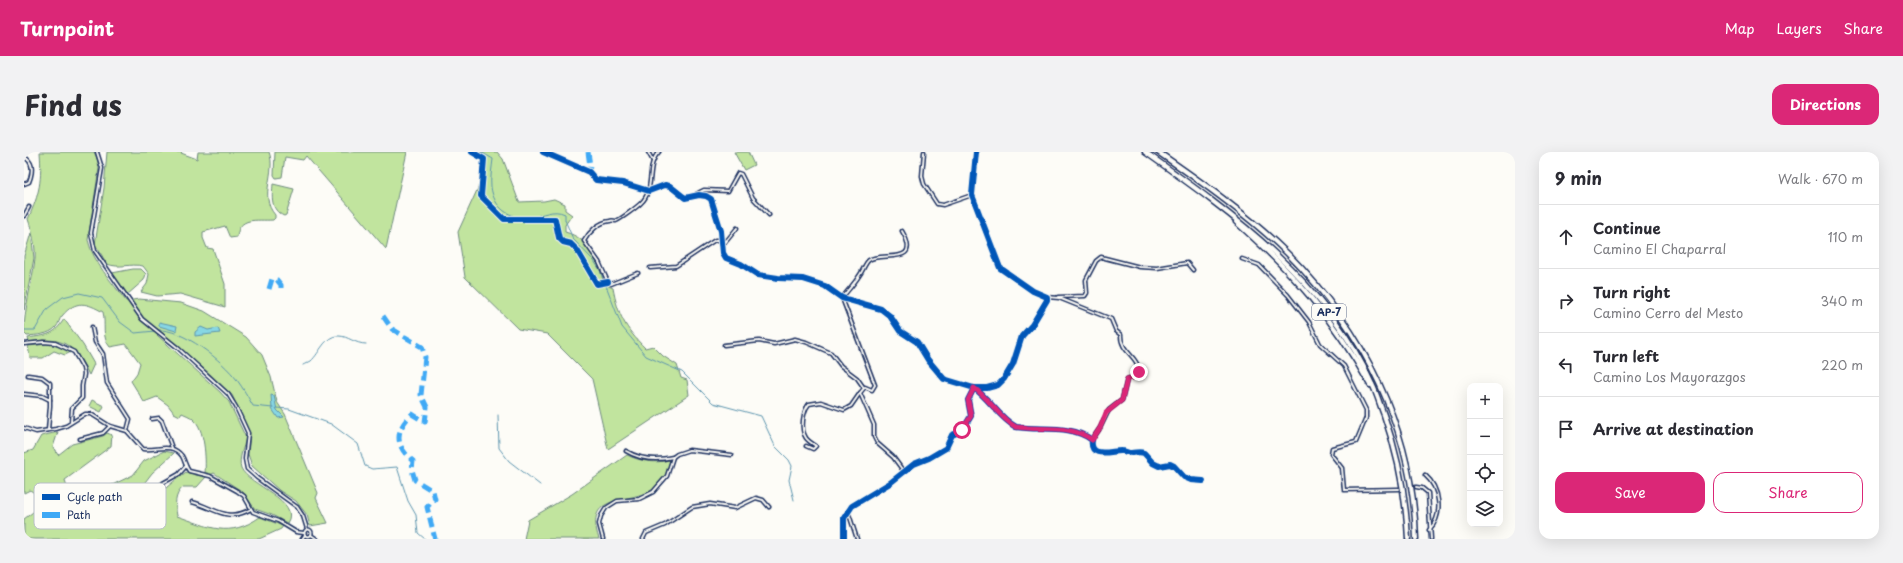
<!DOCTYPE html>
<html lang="en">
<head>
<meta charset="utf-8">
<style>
  body { margin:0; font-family:"Playpen Sans",sans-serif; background:#f2f2f3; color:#2b2b33 }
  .controls { position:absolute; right:12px; bottom:12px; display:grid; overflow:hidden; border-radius:8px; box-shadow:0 4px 16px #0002 }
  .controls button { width:36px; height:36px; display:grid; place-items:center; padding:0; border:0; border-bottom:1px solid #e1e1e2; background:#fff; color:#2b2b33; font:20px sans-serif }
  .stop { position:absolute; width:12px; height:12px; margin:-9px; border:3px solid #db2777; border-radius:50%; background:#fff }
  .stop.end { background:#db2777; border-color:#fff; box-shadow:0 1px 4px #0008 }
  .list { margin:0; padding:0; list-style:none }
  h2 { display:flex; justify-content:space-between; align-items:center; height:52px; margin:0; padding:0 16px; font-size:17px }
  h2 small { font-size:13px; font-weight:400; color:#7c7c81 }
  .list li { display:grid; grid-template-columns:26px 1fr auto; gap:12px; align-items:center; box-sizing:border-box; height:64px; padding:0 16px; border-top:1px solid #e1e1e2 }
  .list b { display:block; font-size:15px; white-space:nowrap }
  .list p { margin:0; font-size:13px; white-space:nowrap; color:#7c7c81 }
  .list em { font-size:13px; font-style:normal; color:#7c7c81 }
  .actions { display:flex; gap:8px; padding:12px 16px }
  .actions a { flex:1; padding:9px 0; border:1px solid #db2777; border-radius:12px; text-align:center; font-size:14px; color:#db2777 }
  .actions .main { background:#db2777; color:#fff }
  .icon { flex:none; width:22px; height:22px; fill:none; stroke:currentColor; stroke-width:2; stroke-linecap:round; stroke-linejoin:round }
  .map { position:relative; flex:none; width:1491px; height:387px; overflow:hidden; border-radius:12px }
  header { display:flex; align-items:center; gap:24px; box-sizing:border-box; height:56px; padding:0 20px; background:#db2777; color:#fff }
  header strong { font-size:19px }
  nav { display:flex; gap:22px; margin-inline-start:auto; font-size:14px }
  .intro { display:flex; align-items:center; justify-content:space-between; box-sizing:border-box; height:96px; padding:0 24px }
  h1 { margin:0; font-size:28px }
  .button { padding:10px 18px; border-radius:12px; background:#db2777; color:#fff; font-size:14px; font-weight:700 }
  main { display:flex; gap:24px; padding:0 24px }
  aside { flex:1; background:#fff; border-radius:12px; box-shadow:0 4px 16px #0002 }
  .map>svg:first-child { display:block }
</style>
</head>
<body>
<header>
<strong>Turnpoint</strong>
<nav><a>Map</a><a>Layers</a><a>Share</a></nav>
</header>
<div class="intro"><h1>Find us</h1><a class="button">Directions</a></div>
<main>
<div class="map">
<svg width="1491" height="387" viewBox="0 0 1491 387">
  <rect width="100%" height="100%" fill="#fdfcf7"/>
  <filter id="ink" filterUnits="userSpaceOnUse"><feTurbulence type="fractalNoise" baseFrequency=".025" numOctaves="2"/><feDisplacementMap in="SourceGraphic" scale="8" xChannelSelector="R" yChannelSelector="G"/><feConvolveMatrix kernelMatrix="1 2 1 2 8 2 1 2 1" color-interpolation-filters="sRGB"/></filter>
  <g filter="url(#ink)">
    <!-- green -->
    <g fill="#c1e49e" stroke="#6e8a7e">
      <path d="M16,0H70C73,5 74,10 75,16L64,88C69,110 88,130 102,149L115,147L157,151L180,159L222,185L238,203L247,225L253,250L261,262L294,341L292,346L304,371L286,374L283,363L272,349L256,339L228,314L224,302L226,282L208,243L186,222L137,180L133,183L196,240L205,250L222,286C220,295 214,307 217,316C224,333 278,349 263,371L248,363L231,357L219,340L190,321L182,325L173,335H159C150,344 151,352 153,364C186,375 204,387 236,365L259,374L257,377L235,387H0V367L13,357L21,348L6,338L0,341V301L9,298L17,284L34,280L29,295L34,303L48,292L79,284L83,281L88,283L87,294L41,328L45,345L57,343L73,352L84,335L109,323L120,309L140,299L150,301L128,321L108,347L107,352L113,360C130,347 144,333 162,320L177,324L181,321C182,307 181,276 169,267C166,264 162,263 158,261L156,264L150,261L144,253L133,245L120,250L107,229L113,221L116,211L102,192L86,195C77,185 82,172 79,160C63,151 52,147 38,164C35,167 35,172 32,175C25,183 12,183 3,184L0,181C0,156 8,132 11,107C12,94 8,79 4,67C16,41 18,28 16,0Z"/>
      <path d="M83,0H158L157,1L173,7L174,0H245C253,21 234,43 251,63V66L249,68C232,69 215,64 213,85L206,86L201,74L179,80V86L183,96L189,97L201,132V155L156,142L133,144L117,140L123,132L125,122L119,114C106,111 96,117 83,112L71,92L80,36Z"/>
      <path d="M251,0H383L362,97L282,4L279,8L261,5L258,25L252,26L250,23Z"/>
      <path d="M456,0H473L479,7L495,50L520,49L530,47L541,52V58L548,63L541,73V80C567,87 574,109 580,132L589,136C594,163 601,176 621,196L629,194L639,204L653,213L657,226L663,228L665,243L584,297L568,227L523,182L494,177L441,125L434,80L454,36L460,2Z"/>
      <path d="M710,0H724L730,13L720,18Z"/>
      <path d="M249,32L270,37L262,63L260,64C246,58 248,44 249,32Z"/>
      <path d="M7,81L10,106L0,158V104Z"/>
      <path d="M109,117H117L122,122L120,128L103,143L88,121Z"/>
      <path d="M40,167L59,193L70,212L65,223C50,192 40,184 5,190L4,186C22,183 30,184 40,167Z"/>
      <path d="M24,192L40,196L47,200L41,203L30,199L19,206H6L4,194Z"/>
      <path d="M68,248L80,254L77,260L65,254Z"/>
      <path d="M603,303C615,309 632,312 645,308L647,310C643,321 638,332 628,338C604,352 559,341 575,387H500L504,368L548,342Z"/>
    </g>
    <!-- water -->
    <g fill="#87d7e3" stroke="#5c94ae">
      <path d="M135,170L153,174L152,179L135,174Z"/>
      <path d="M177,175L184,178L194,176L196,181L171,184V180Z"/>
      <path d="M247,243L250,244L253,258L260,265L254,266L248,257Z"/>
    </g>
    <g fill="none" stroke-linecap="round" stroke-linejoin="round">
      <!-- stream -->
      <g stroke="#5c94ae" stroke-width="1">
        <path d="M457,0L469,7C468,16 466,26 467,35C470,56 485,67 506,65C518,64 529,56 541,62V68L549,87L570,109L576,118L598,175L622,204L658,220L689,251L737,264L751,294L765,308L768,314L765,328L770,348"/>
        <path d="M0,178H11L23,157L39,145L55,141L78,146L96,170L111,181L131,179"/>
        <path d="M134,178C158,176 199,209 213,228C219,236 224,245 229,254L249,256"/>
        <path d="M279,213C281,212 285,210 287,209C296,201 301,183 315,184C324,184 331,192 342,192"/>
        <path d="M252,256L265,257L307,272L334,292L341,314L348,317L373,315L384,349L392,363L394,381L401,387"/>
        <path d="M474,263L475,296L485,309L516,333"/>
      </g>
      <!-- street-tunnel -->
      <path stroke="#d0d3d8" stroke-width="2" stroke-dasharray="2 1" stroke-linecap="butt" d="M1378,337L1392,335"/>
      <defs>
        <g id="street">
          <path d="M73,0L78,16L67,81L71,99L118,167L154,196L204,242L212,255L224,281L221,307L223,317L233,326L273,355L279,364L283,377"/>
          <path d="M519,0L565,20L572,28L599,31L625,39L641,33L646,34L661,46L675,43L682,44L687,47L697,79L699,101L702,106L717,112L734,123L754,126L779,127L801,134L818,146L857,157L866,164L876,179L893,190L904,208L920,227L950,236H963L974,233L980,227L989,212L998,184L1008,173L1023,148V145L1009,139L976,116L948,43L952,0"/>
          <path d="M624,0L629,9"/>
          <path d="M900,0L898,24L900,32L913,52L919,53L948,43"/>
          <path d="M0,5C10,10 9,20 5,30L0,32"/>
          <path d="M670,43L680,38L704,39L714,21L717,22L729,46L745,63"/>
          <path d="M0,64L5,55"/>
          <path d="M878,79C899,115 857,99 845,108C841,111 839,119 835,124C830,132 823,139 818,146L851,233L848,238L841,235L836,241L850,273V285L853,291L869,305L880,320"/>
          <path d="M698,92H700L713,76"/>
          <path d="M1218,107L1235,113L1264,143L1285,170L1296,192L1320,214L1342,258V266L1332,290L1308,296L1307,302L1318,316L1320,338L1375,337"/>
          <path d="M626,116L652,114L691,88H698"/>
          <path d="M614,121L587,132L584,130L575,110L560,89C565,80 575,70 586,69C588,68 590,69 592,69C597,67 613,55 617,51C632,37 621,13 635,0"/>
          <path d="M1023,145L1035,146L1087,167L1092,179L1097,183C1096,201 1118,205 1114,223L1103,227L1098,248L1085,258L1076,276L1068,288"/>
          <path d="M1034,145L1061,144L1063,141L1062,128L1072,109L1077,105L1116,115L1133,116L1163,111L1169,118"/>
          <path d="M68,175L71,190L79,202L83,231L106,267L103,279"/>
          <path d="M0,192L20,190L31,191L50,200L59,216L60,222L58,234V246L48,256L47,270"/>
          <path d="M700,193L735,189L750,192L771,187L782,190L807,201L817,214L833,226L840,236"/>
          <path d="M4,223L18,225L26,231V254L24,278"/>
          <path d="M0,242L18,244L26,248"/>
          <path d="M128,267L135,266L138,269L148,296"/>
          <path d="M0,276L12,280L32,277L42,274L61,262H67L86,274L103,279L119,297C133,299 148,290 158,304C161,309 161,314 165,319L186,324L213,339L220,344L229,360L254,369L272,380L280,381"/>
          <path d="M56,287L79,281L86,274"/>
          <path d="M782,294L789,297L792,294C789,292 784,289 782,286C776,277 779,259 785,252L797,250L820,258L827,254L836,241"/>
          <path d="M602,299C617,308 632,309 649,305"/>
          <path d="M1401,323C1416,336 1420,363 1405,378"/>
          <path d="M1392,335L1398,336L1404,341L1407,387"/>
          <path d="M127,344L139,331L155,322L162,314"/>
          <path d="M168,350C191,356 203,371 227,357"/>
          <path d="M824,359L833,387"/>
          <circle cx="284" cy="381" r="3.5"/>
          <path d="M287,383L293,387"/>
          <path d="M278,387L281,383"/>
          <path d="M579,387L575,372L577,364L582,356L593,349L615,347L629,340L643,324L649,305L653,302L665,298L708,303"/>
          <path d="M619,387L622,381L641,373L668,355L686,352L711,356L732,346L739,348L745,355"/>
          <path d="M820,387V366L828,354L866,331L890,312L905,306L922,296L928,283L938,279L947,264L944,248L950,236C966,247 975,266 992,275C1018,279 1047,272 1068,288C1065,308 1089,298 1098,299C1101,299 1104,301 1107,301C1112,301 1115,299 1120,301L1129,311L1135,314L1146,312L1150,314L1160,325L1167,328L1179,329"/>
        </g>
        <g id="highway">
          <path d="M1121,0C1210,63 1302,129 1348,232C1353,242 1356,253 1360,263C1374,303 1382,344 1384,387"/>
          <path d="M1134,0C1179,31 1224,63 1263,101C1340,178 1389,277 1392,387"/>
          <path d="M1212,70C1269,121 1309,165 1346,233"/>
        </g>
      </defs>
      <!-- street casing -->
      <use href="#street" stroke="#1b2f5e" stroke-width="5"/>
      <!-- highway casing -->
      <use href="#highway" stroke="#1b2f5e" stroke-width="7"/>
      <!-- street -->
      <use href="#street" stroke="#fdfcf7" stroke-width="2"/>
      <!-- highway -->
      <use href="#highway" stroke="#fdfcf7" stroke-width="4"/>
      <!-- quiet -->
      <g stroke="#3fa9f5" stroke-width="5" stroke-dasharray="10 5" stroke-linecap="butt">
        <path d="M564,0L566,14L565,20"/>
        <path d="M245,137L248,127L253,128L257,133V141"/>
        <path d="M359,164L368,177L398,195L401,205L397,243L403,255L401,270L388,262C370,279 371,294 389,309L388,318L391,328L409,339L411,347L403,355L411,387"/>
      </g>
      <defs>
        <g id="cycleway">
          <path d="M448,0L460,7L457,44L480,67H531L535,86L539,90L547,92L553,98L573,132L584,130"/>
          <path d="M519,0L565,20L572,28L599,31L625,39L641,33L646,34L661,46L675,43L682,44L687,47L697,79L699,101L702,106L717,112L734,123L754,126L779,127L801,134L818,146L857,157L866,164L876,179L893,190L904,208L920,227L950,236H963L974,233L980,227L989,212L998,184L1008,173L1023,148V145L1009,139L976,116L948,43L952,0"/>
          <path d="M820,387V366L828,354L866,331L890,312L905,306L922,296L928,283L938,279L947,264L944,248L950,236C966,247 975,266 992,275C1018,279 1047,272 1068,288C1065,308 1089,298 1098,299C1101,299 1104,301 1107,301C1112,301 1115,299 1120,301L1129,311L1135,314L1146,312L1150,314L1160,325L1167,328L1179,329"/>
        </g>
      </defs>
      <!-- cycleway casing -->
      <use href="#cycleway" stroke="#fdfcf7" stroke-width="8"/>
      <!-- cycleway -->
      <use href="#cycleway" stroke="#0057b8" stroke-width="6"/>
    </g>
  </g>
  <g fill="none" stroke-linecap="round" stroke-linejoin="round" filter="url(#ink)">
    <!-- route -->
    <path stroke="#db2777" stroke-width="5" d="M938,278L947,264L944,248L950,236C966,247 975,266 992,275C1018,279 1047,272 1068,288L1076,276L1082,261L1098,248L1103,227L1112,225L1115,220"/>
  </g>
  <g text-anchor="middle" stroke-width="3.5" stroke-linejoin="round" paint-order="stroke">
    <!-- shield labels -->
    <rect fill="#fdfcf7" stroke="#5f6c8c" stroke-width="1" x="1288" y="152" width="34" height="16" rx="3"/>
    <g font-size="10" font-weight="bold" fill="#1b2f5e">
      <text x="1305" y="164">AP-7</text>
    </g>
  </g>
  <!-- legend -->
  <rect x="10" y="331" width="132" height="46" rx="6" fill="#fdfcf7" stroke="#b9bec9" stroke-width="1"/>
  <rect x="18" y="342" width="18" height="6" fill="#0057b8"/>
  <rect x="18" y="360" width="18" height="6" fill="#3fa9f5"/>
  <g font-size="11" fill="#1b2f5e">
    <text x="43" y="349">Cycle path</text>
    <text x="43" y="367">Path</text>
  </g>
</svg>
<div class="controls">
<button>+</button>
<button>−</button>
<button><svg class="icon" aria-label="locate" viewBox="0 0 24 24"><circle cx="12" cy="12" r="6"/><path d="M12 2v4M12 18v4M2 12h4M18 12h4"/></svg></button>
<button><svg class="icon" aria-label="layers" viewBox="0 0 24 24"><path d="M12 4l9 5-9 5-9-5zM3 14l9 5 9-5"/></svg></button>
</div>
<div class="stop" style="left:938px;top:278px"></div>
<div class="stop end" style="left:1115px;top:220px"></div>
</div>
<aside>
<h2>9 min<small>Walk · 670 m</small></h2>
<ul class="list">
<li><svg class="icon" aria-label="ahead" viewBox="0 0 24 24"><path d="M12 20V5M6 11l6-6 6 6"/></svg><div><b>Continue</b><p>Camino El Chaparral</p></div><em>110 m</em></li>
<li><svg class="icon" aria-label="right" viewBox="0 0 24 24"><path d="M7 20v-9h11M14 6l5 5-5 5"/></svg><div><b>Turn right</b><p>Camino Cerro del Mesto</p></div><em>340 m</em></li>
<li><svg class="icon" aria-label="left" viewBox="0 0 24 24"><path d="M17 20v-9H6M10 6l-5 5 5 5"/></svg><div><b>Turn left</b><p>Camino Los Mayorazgos</p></div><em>220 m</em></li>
<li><svg class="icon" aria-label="arrive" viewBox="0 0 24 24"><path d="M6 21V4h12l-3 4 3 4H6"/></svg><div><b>Arrive at destination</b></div></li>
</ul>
<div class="actions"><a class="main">Save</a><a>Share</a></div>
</aside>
</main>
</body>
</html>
